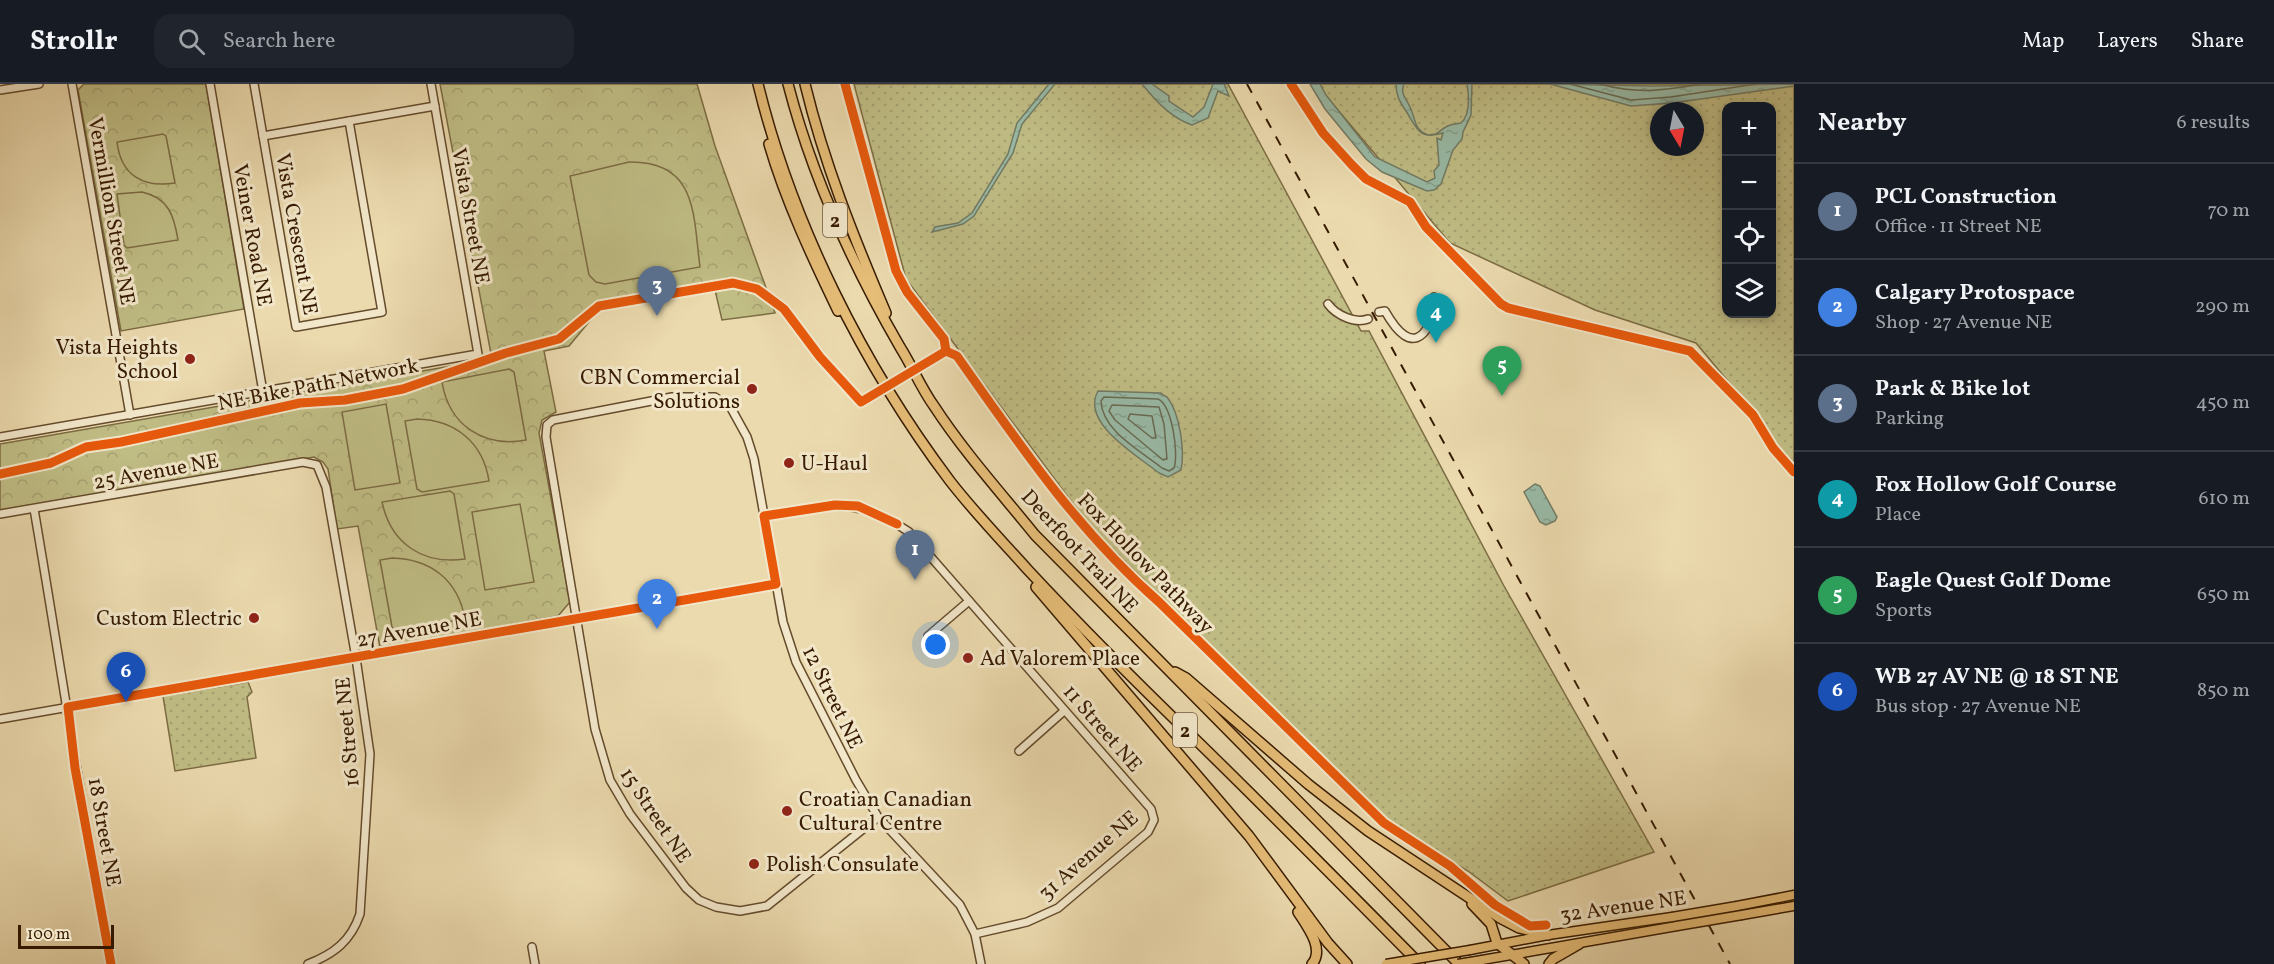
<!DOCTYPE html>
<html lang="en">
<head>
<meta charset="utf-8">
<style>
  body { margin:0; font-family:Vollkorn,serif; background:#20242c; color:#f1f3f6 }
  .controls { position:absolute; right:18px; top:18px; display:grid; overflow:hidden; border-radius:12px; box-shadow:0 3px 9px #0003 }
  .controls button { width:54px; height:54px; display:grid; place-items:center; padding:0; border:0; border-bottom:2px solid #363941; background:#171b24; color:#f1f3f6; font:30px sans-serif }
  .compass { position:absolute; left:1650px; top:18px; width:54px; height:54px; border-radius:50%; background:#171b24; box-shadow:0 3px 9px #0003; rotate:170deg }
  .scale { position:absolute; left:18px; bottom:15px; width:96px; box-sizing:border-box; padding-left:6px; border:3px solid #371b01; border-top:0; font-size:16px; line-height:21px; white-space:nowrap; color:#371b01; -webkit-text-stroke:4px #f2e7ca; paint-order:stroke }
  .you { position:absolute; left:936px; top:561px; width:21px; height:21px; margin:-15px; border:4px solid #fff; border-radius:50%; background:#1a73e8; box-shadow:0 0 0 9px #1a73e833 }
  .badge { display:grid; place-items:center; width:39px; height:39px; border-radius:50%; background:#d93025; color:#fff; font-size:20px; font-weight:700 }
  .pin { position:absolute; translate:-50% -50px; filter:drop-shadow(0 2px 3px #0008) }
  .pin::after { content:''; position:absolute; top:32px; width:21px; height:18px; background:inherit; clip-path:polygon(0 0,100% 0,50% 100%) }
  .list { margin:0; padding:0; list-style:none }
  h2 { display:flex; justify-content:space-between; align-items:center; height:78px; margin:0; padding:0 24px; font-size:26px }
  h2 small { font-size:20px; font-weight:400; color:#9ea1a6 }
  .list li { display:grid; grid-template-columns:39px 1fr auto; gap:18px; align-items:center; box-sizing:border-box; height:96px; padding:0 24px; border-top:2px solid #363941 }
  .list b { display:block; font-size:22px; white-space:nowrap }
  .list p { margin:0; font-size:20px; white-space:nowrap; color:#9ea1a6 }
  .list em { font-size:20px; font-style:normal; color:#9ea1a6 }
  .icon { flex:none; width:33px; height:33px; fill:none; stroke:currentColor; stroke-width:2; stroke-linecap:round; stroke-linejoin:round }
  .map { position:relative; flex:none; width:1794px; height:880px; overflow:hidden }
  header { display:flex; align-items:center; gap:36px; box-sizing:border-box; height:84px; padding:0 30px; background:#171b24; border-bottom:2px solid #363941 }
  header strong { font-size:28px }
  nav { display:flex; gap:33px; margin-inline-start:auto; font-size:21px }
  .search { width:420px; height:54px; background:#20242c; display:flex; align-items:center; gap:15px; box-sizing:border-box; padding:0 21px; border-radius:18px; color:#9ea1a6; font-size:22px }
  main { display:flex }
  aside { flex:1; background:#171b24 }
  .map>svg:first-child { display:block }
</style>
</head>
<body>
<header>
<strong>Strollr</strong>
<div class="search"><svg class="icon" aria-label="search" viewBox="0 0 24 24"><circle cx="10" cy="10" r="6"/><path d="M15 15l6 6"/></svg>Search here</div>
<nav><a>Map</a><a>Layers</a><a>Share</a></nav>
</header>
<main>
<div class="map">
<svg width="1794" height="880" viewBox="0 0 1794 880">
  <defs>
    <pattern id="grass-dots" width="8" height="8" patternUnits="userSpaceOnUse" patternTransform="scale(1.5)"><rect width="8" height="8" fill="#c0bd85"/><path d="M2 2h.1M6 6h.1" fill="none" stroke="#a6a271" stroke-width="1.8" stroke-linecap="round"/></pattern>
    <pattern id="forest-crowns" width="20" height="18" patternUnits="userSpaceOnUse" patternTransform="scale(1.5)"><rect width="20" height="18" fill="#c0bd85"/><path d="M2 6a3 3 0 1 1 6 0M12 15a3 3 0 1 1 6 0" fill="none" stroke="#a6a271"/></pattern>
    <pattern id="water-ripples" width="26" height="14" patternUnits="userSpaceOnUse" patternTransform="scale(1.5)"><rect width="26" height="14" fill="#99bba7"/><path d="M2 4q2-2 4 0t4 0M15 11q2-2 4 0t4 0" fill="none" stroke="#84a08e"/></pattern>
  </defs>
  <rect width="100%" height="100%" fill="#ebdaae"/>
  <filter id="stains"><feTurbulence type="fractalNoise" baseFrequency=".00333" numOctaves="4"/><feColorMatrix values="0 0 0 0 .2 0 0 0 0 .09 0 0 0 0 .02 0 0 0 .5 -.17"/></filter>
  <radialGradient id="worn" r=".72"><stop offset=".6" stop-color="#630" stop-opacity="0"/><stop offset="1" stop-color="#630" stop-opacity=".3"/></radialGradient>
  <!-- grass -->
  <g fill="url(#grass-dots)" stroke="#7c6c43" stroke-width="1.5" fill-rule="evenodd">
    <path d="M854,0H1228L1361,247H1369L1504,502L1654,768L1508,817L1468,787L1397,745L1091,444L906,195Z"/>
    <path d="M1316,0H1794V382L1775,362L1767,344L1696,259L1595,226L1450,159ZM1726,22H1772V230H1726ZM1659,27H1695V63H1659Z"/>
    <path d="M248,598L252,608L247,613L256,674L175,687L163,612Z"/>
  </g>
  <!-- forest -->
  <g fill="url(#forest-crowns)" stroke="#7c6c43" stroke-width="1.5">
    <path d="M84,0H206L244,225L121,247L78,6Z"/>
    <path d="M440,0H697L715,62L775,229L722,236L715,206L598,227L569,262L544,267L556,328L542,336L539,349L570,518L558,532L380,564L358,442L337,445L328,385L323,378L314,373L0,426V360L492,275Z"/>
  </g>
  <!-- pitch -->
  <g fill="#c0bd85" stroke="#7c6c43" stroke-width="1.5">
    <path d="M163,50L166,52L175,99C144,104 121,92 117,58Z"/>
    <path d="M629,78C698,77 693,131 700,183L605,200L596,198L589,191L570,92Z"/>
    <path d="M142,108C169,114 174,132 178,156L127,164L124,161L117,110Z"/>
    <path d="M509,285L514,288L526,356C483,364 449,341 442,298Z"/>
    <path d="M386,320L400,399L355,406L342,328Z"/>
    <path d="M417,335C455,336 483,358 489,397L422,408L417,405L405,337Z"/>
    <path d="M450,407L454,410L465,475C423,481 391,460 382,418Z"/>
    <path d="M520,420L534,498L485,506L472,428Z"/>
    <path d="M392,474C431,475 458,496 465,535L397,547L392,543L380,476Z"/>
  </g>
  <!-- water -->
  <g fill="url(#water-ripples)" stroke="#727b65" stroke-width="1.5">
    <path d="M1049,0H1055L1022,40L1013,69L974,132L963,140L932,148L935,143L958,139L972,129L1008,70L1017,39Z"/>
    <path d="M1142,0H1152L1169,12V17L1193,33L1204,23L1213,0H1224L1229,12L1218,7L1208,34L1192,41C1171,34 1155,16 1142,0Z"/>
    <path d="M1310,0H1320L1326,11L1375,73L1427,98L1435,94L1434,87L1439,81L1437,54L1441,56L1443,49C1419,56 1418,46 1406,27C1400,18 1396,12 1396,0H1404C1400,10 1406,14 1410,23C1416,35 1413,45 1428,51L1436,50C1447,42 1447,41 1461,39C1471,30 1469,12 1467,0H1472L1471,31L1463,48L1462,55L1453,66L1441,100L1434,106L1427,107L1382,88L1366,75L1325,25Z"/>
    <path d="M1550,0L1652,2L1794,0V2L1672,19L1631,22Z"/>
    <path d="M1098,307L1160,309L1167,313C1180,329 1185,367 1181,386L1168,393L1159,389C1138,372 1080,339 1098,307Z"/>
    <path d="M1535,400L1540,402L1557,433L1555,437L1546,441L1540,438L1524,408Z"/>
  </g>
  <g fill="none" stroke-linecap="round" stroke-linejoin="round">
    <!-- shore -->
    <g stroke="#686b54" stroke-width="1.5">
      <path d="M1570,0L1631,16L1671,13L1756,0"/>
      <path d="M1599,0C1637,10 1662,7 1700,0"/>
      <path d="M1104,313L1158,315C1172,321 1179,370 1174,384L1169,387L1162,384C1141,367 1102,347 1101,317Z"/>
      <path d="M1112,321L1159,323L1164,340L1167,375L1163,376L1115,336L1109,327Z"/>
      <path d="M1130,330L1152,332L1156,354H1152L1128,335Z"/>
    </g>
    <!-- minor-tunnel -->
    <path stroke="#c7b48b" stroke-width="7" stroke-dasharray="7 3.5" stroke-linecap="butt" d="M1368,235L1379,228"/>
    <defs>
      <g id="minor">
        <path d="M72,0L130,331"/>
        <path d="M210,0L263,308"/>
        <path d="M254,0L296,243L382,228L349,37"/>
        <path d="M0,6L39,0"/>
        <path d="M263,52L435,22"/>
        <path d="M1328,220C1336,231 1355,240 1368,235"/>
        <path d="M1379,228L1385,227C1394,243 1413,271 1429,241C1432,234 1432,221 1434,213"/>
        <path d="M0,353L478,270L431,0"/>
        <path d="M34,425C60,576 82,729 111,880"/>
        <path d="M0,430L303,378L317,381L326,403L356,574L370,670L360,830C351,857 334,870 308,880"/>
        <path d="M764,432C826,422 853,410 909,448L1151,725L1154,736L1148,748L1058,824L1027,838L975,850"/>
        <path d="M928,552L969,517"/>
        <path d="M0,635L776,500"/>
        <path d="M1019,667L1064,627"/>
        <path d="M878,733L767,822L740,827L716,823L699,816L686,804L630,730L610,696L595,645L546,353L547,341L553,336L672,313H715L731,324L747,353L754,375L783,538L796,578L856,696L878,733L960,821L975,850L981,880"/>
        <path d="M532,863L535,880"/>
      </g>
      <g id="major">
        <path d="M1737,822L1794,811"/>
        <path d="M1742,831L1794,822"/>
        <path d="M1470,866L1548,851L1672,833"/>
        <path d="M1482,876L1677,842"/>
      </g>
      <g id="highway">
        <path d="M758,0C792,140 864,283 950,397C974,428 1002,457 1028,486C1082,544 1137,599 1194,654C1270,728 1345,804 1420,880"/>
        <path d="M788,0C812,93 852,180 900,263C912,282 921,304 934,322C964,368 1001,409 1035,451L1459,880"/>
        <path d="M805,0C824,79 854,154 886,229"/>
        <path d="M769,60C786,118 812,173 838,227"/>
        <path d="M1036,503L1249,752L1328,859L1347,880"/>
        <path d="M1175,588L1186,594L1308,700L1368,747L1500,834L1519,844L1548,851"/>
        <path d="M1472,820L1491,840L1497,859L1524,880"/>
        <path d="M1298,828C1307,842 1325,865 1312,880"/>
        <path d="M1549,880L1553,875L1579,860"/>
      </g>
    </defs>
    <!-- minor casing -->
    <use href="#minor" stroke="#644b2c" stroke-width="10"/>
    <!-- major casing -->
    <use href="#major" stroke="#371b01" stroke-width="11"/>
    <!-- highway casing -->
    <use href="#highway" stroke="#371b01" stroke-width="12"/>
    <!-- minor -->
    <use href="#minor" stroke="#f2e7ca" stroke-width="7"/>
    <!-- major -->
    <use href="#major" stroke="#e6bd77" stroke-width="8"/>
    <!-- highway -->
    <use href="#highway" stroke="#e6bd77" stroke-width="9"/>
    <!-- rail -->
    <path stroke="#371b01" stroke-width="2" stroke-dasharray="10 10" stroke-linecap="butt" d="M1247,0L1730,880"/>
    <defs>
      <g id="major-bridge">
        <path d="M1672,833L1737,822"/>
        <path d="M1677,842L1742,831"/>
        <path d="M1386,880L1470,866"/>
        <path d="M1458,880L1482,876"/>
      </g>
    </defs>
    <!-- major-bridge casing -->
    <use href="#major-bridge" stroke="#371b01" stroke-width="11" stroke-linecap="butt"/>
    <!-- major-bridge -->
    <use href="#major-bridge" stroke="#e6bd77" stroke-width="8"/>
    <defs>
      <g id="cycleway">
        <path d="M845,0L896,187L907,208L944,255L946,267"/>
        <path d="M1291,0L1323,49L1352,81L1366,95L1410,118L1426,143L1501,220L1508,224L1690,267L1753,331L1773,364L1794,388"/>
        <path d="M946,267L957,272C1019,360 1077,446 1159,518L1384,739L1450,782L1495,821L1530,842L1546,841"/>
        <path d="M0,390L51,379L86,363L121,358L300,319L345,316L403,305L506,269L559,255L599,222L733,199L757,205L784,225L820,273L861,318L946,267"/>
        <path d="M111,880L75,684L68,623L776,500L764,432L835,421L858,422L897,440"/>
      </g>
    </defs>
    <!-- cycleway casing -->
    <use href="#cycleway" stroke="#f2e7ca" stroke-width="13"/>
    <!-- cycleway -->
    <use href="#cycleway" stroke="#e8590c" stroke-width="9"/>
  </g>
  <!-- markers -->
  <g fill="#8f2418" stroke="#f2e7ca" stroke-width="2">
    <circle cx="190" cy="275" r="6"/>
    <circle cx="752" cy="305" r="6"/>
    <circle cx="789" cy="379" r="6"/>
    <circle cx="254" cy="534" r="6"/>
    <circle cx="968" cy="574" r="6"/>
    <circle cx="787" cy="727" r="6"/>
    <circle cx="754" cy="780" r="6"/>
  </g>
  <g text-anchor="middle" stroke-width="6" stroke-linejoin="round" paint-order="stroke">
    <!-- shield labels -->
    <g fill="#f2e7ca" stroke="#6f583d" stroke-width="1.5">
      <rect x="823" y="119" width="24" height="34" rx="4.5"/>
      <rect x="1173" y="629" width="24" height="34" rx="4.5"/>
    </g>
    <g font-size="20" font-weight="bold" fill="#371b01">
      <text x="835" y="143">2</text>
      <text x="1185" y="653">2</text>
    </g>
    <!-- street labels -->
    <g font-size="21" fill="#371b01" stroke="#f2e7ca">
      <text transform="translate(112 127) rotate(80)" y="7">Vermillion Street NE</text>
      <text transform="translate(471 132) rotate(80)" y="7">Vista Street NE</text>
      <text transform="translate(297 150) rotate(80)" y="7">Vista Crescent NE</text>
      <text transform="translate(253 151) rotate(80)" y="7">Veiner Road NE</text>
      <text transform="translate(318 300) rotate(-11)" y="7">NE Bike Path Network</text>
      <text transform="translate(156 387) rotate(-10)" y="7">25 Avenue NE</text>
      <text transform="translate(1080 467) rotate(47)" y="7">Deerfoot Trail NE</text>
      <text transform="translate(1146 479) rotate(46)" y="7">Fox Hollow Pathway</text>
      <text transform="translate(419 545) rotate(-10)" y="7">27 Avenue NE</text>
      <text transform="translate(833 613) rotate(64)" y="7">12 Street NE</text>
      <text transform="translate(1103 644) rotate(49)" y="7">11 Street NE</text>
      <text transform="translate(347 648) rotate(-95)" y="7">16 Street NE</text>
      <text transform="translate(656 731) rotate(56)" y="7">15 Street NE</text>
      <text transform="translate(105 748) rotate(80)" y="7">18 Street NE</text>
      <text transform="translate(1088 771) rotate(-41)" y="7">31 Avenue NE</text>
      <text transform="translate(1623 822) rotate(-8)" y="7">32 Avenue NE</text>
    </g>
    <!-- poi labels -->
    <g font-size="21" fill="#371b01" stroke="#f2e7ca" text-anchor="start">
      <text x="178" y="270" text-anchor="end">Vista Heights<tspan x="178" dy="24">School</tspan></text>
      <text x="740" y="300" text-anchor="end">CBN Commercial<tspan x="740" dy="24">Solutions</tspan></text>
      <text x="801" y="386">U-Haul</text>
      <text x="242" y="541" text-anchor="end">Custom Electric</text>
      <text x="980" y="581">Ad Valorem Place</text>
      <text x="799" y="722">Croatian Canadian<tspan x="799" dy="24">Cultural Centre</tspan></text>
      <text x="766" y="787">Polish Consulate</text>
    </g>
  </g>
  <rect width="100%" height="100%" filter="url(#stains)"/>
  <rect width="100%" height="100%" fill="url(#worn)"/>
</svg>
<div class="controls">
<button>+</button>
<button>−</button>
<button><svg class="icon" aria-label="locate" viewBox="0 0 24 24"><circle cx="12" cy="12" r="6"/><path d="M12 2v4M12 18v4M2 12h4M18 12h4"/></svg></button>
<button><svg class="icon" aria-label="layers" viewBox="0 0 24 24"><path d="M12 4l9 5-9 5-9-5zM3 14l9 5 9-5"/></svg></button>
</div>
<svg class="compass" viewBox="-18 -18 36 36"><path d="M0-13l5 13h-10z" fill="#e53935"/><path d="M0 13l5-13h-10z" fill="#9ea1a6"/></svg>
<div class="scale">100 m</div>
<div class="you"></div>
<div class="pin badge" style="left:915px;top:496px;background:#5c6f8a">1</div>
<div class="pin badge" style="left:657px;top:545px;background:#3f7fe0">2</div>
<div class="pin badge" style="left:657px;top:232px;background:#5c6f8a">3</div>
<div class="pin badge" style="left:1436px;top:259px;background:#0f9aa8">4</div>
<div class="pin badge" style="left:1502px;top:312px;background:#2e9e5b">5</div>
<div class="pin badge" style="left:126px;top:618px;background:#1a4fb4">6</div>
</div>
<aside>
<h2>Nearby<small>6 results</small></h2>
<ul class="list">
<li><span class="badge" style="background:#5c6f8a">1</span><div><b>PCL Construction</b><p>Office · 11 Street NE</p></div><em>70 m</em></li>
<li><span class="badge" style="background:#3f7fe0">2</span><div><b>Calgary Protospace</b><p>Shop · 27 Avenue NE</p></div><em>290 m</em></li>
<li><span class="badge" style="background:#5c6f8a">3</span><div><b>Park &amp; Bike lot</b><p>Parking</p></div><em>450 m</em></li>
<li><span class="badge" style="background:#0f9aa8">4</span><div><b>Fox Hollow Golf Course</b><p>Place</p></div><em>610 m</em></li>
<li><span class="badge" style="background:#2e9e5b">5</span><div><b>Eagle Quest Golf Dome</b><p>Sports</p></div><em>650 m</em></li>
<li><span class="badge" style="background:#1a4fb4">6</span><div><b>WB 27 AV NE @ 18 ST NE</b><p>Bus stop · 27 Avenue NE</p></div><em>850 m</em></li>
</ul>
</aside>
</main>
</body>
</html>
